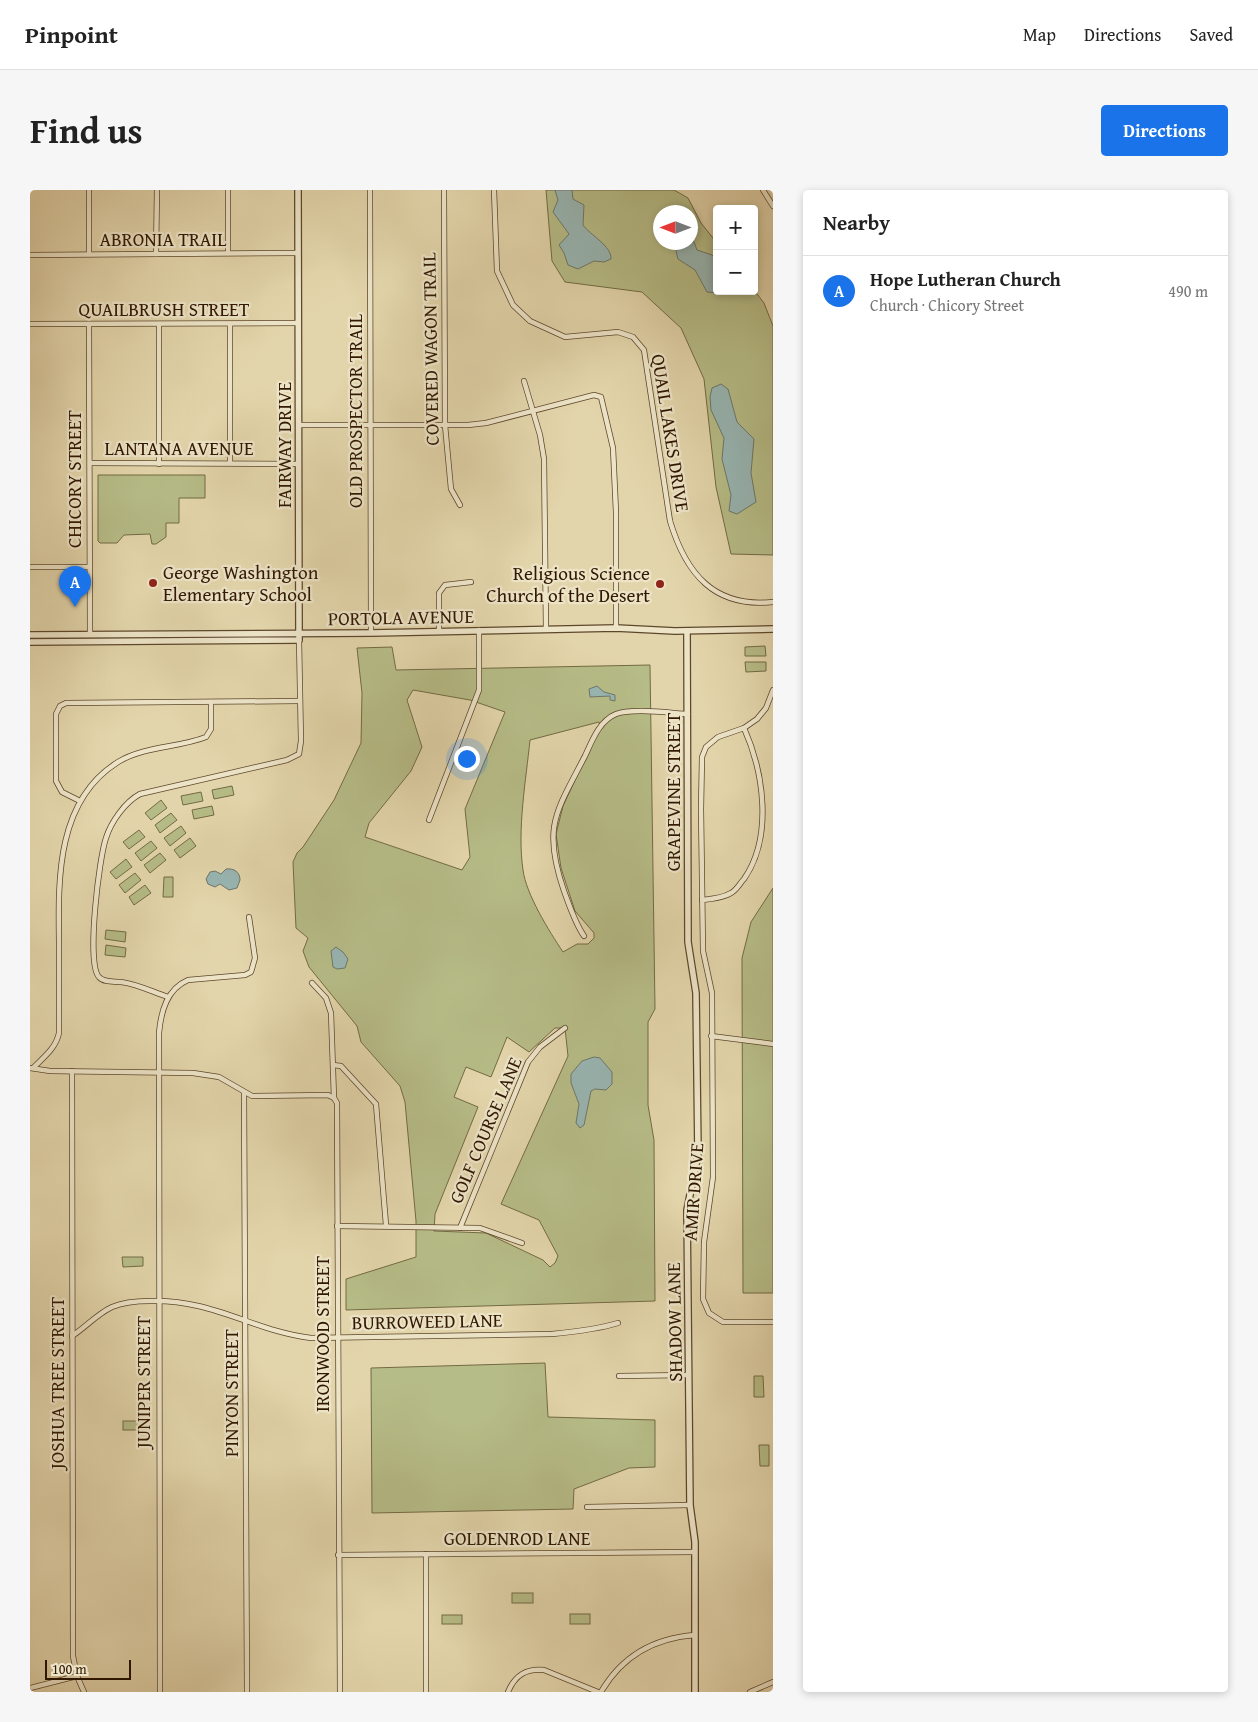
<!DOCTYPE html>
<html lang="en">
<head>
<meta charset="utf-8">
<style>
  body { margin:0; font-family:"Gentium Book Plus",serif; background:#f6f6f6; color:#222 }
  .controls { position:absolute; right:15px; top:15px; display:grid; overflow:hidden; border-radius:5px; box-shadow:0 2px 8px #0003 }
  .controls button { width:45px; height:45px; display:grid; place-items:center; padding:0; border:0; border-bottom:1px solid #e0e0e0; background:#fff; color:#222; font:25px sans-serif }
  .compass { position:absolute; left:623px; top:15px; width:45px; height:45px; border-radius:50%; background:#fff; box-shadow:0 2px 8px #0003; rotate:270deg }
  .scale { position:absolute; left:15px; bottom:12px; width:86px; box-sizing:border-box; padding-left:5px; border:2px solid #301800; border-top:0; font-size:14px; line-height:18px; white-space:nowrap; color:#301800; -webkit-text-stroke:4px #ede4c8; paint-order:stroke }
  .you { position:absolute; left:436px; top:568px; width:18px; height:18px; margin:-12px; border:4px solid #fff; border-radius:50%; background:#1a73e8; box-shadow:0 0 0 8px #1a73e833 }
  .badge { display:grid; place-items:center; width:32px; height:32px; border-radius:50%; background:#1a73e8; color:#fff; font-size:16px; font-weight:700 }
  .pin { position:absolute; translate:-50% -41px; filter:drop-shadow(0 1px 2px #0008) }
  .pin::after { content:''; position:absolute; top:26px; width:18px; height:15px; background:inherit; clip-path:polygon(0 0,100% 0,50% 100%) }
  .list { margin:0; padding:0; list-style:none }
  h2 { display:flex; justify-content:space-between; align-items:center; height:65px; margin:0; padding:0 20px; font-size:21px }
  h2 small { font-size:16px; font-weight:400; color:#767676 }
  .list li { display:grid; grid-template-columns:32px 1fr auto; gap:15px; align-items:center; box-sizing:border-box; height:70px; padding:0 20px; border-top:1px solid #e0e0e0 }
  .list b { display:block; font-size:19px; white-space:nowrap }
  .list p { margin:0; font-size:16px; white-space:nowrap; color:#767676 }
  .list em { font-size:16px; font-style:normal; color:#767676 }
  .map { position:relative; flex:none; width:743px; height:1502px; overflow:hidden; border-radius:5px }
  header { display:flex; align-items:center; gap:30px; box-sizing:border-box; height:70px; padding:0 25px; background:#fff; border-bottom:1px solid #e0e0e0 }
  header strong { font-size:24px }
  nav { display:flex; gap:28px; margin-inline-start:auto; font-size:18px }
  .intro { display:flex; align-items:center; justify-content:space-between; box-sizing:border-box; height:120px; padding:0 30px }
  h1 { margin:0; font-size:35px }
  .button { padding:12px 22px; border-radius:5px; background:#1a73e8; color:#fff; font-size:18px; font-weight:700 }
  main { display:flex; gap:30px; padding:0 30px }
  aside { flex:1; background:#fff; border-radius:5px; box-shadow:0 2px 8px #0003 }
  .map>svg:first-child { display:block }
</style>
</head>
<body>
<header>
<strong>Pinpoint</strong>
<nav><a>Map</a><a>Directions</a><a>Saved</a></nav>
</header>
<div class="intro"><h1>Find us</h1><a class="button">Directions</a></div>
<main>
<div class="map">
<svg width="743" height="1502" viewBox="0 0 743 1502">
  <rect width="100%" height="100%" fill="#e3d5ab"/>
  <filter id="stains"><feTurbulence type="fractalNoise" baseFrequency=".004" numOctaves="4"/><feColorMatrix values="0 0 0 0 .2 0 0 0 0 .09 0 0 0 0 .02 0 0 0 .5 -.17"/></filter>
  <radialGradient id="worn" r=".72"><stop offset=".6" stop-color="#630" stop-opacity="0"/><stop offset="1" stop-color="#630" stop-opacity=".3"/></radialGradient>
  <!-- green -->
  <g fill="#b6bc87" stroke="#736a44" fill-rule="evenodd">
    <path d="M516,0H644L658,8L671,33L687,53V101L724,100L734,113L743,136V365L701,364L686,297L674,189L651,138L612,102L535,92L522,71ZM630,22H660V52H630Z"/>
    <path d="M68,285H175V308H149V333H136V347L126,354H122L120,344L94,345L87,353H70L68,351Z"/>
    <path d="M735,456L736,466H715V457Z"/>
    <path d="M362,457L366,480L620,475L625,819L618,832V915L624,950L625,1111L316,1120V1089L386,1067V1031L375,912L370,896L331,852L327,836L279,777L273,761L278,748L266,738L263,672L267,663L273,657L304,610L331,553L332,503L327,458ZM383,500L440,510L475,522L435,619L440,667L432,680L335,647L339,633L381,581L392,557L377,510ZM569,532L570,537L533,616L526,644L531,678L545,721L564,743V748L558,754H547L533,762C519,741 496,704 493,680C487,639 496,590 500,550ZM525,838H535L538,866L471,1014L509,1030L528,1066L525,1073L520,1077L513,1070L456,1043L404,1041L405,1024L448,917L424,907L436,877L461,887L477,847L499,862Z"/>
    <path d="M715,472H736V481L716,482Z"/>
    <path d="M202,596L204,605L184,609L182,600Z"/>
    <path d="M171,602L173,611L153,615L151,606Z"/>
    <path d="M131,610L137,618L121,630L115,623Z"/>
    <path d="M182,616L184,625L164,629L162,620Z"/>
    <path d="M141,623L147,630L130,643L125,635Z"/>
    <path d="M151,636L156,643L140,656L134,648Z"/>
    <path d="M109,640L115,647L99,659L93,652Z"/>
    <path d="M160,648L166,656L150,668L144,660Z"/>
    <path d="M121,651L127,658L111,671L105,663Z"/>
    <path d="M130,663L136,670L120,683L114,675Z"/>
    <path d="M96,669L102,677L86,689L80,682Z"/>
    <path d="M105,683L111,690L95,703L89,695Z"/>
    <path d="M134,687H143V707H133Z"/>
    <path d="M115,695L121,703L104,715L99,707Z"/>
    <path d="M743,698V1103H713L712,768L721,732Z"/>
    <path d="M76,740L96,742L95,752L75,749Z"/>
    <path d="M76,755L96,758L95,767L75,765Z"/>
    <path d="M92,1067H113V1076L93,1077Z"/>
    <path d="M515,1173L518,1227L625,1230V1277L599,1278L544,1299L543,1319L342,1323L341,1178Z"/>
    <path d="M724,1186H733L734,1207H724Z"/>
    <rect x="93" y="1231" width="21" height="9"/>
    <path d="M729,1255H739V1276H730Z"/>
    <rect x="482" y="1403" width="21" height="10"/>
    <rect x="540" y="1424" width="20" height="10"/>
    <rect x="412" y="1425" width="20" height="9"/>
  </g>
  <!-- water -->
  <g fill="#98b6b3" stroke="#6e776b">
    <path d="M525,0H542L543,9L554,15L553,35C560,45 582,56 581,69L574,72L564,71L548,79L538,75L534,63L529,55L539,44L523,22L528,10Z"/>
    <path d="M661,44L667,60L682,65L687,71V101L689,103L677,102L665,80L648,69L644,53L660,52Z"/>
    <path d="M691,194L698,199L707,232L724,249L721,283L726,312L707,324L699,321L701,305L692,269L694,248L681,220L680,207L682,198Z"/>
    <path d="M567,496L574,502L585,505V511L580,510V506L560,507L559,499Z"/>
    <path d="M196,679C204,678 210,682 210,690L207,698L199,700L190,694L185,697L178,694L176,689L180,682L185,681L191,684Z"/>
    <path d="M306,757L313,762L318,769L315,778L307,779L303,777L301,761Z"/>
    <path d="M564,867L570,868L582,882V894L576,900L565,899L561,901L554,935L550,938L546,933L549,914L541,893V884L552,871Z"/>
  </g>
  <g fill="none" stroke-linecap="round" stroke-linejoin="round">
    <defs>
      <g id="minor">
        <path d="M340,0L341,443"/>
        <path d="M414,0L415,235L421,299L430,315"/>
        <path d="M464,0L467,81L483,115L500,131L535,147L588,142L603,147L614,160L640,331C656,384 684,418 743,412"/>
        <path d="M733,0L743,16"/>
        <path d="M198,63V0"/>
        <path d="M59,64V0"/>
        <path d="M126,64L127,0"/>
        <path d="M0,65L267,63"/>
        <path d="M0,134L268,133"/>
        <path d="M59,134L60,444"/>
        <path d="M494,191L510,245L514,269L516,439"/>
        <path d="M269,235H438L456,233L564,205L571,207L583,258L586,322V438"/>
        <path d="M60,273L269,274"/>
        <path d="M200,273V134"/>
        <path d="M129,274V134"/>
        <path d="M0,377H59"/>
        <path d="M409,441V403L415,395L441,392"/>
        <path d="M743,500L736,518L727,529L714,538L688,547L676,557L672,567L671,619L673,761L682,803L683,987L674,1052L673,1109L679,1123L693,1132H743"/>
        <path d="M50,611L32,602L26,591V524L30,516L36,513L268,511"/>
        <path d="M399,630L449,500V440"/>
        <path d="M672,710C682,709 693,708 701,703C707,700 710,693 714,689C743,647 734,583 714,538"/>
        <path d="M554,746C545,733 540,717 534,701C512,637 526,622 555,566C562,551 569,531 586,524C603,518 639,523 658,524"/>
        <path d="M282,793L296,808L301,823L304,908L307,913L310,1502"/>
        <path d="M138,807C123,802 107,794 91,792C84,791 74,793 69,787C56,774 69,668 76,648C81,632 95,612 110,604L257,570L269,564L271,551L269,450"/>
        <path d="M681,846L743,854"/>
        <path d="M303,875L311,876L346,914L356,1035"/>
        <path d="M0,878L20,881L163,883L189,887L222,906L298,905L304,908"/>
        <path d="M3,878C14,867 26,858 29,843C29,812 29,782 29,751C28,687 27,610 88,572C114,556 148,558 176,547L181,539V512"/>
        <path d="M42,881L43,1466L47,1486L54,1502"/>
        <path d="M214,903L217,1502"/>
        <path d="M307,1036L450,1038L492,1053"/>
        <path d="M430,1038L498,872L510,857L535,838"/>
        <path d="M42,1146C56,1137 67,1124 82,1117C94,1112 108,1111 120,1111C183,1109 223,1141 281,1148L522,1144C542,1142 569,1139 588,1133"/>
        <path d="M589,1186L659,1185"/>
        <path d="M557,1317L660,1315"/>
        <path d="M396,1364V1502"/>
        <path d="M308,1365L665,1362"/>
        <path d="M0,1498L47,1486"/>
        <path d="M130,1502L129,843C131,821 137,799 158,790L215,785L221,782L225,768L219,727"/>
        <path d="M478,1502C485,1485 496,1478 514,1480L568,1502"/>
        <path d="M571,1502C592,1466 624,1448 665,1445"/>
        <path d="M720,1502L743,1492"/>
      </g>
      <g id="tertiary">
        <path d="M657,441L658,752L666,803L668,964L657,1020L660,1315L665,1352V1502"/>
        <path d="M0,445L341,443L586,438L645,441L743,439"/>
        <path d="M0,452L269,450L268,0"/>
      </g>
    </defs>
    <!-- minor casing -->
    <use href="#minor" stroke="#5d472b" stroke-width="6"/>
    <!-- tertiary casing -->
    <use href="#tertiary" stroke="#5d472b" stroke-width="8"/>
    <!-- minor -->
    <use href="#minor" stroke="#ede4c8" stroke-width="4.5"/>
    <!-- tertiary -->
    <use href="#tertiary" stroke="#ede4c8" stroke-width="5.5"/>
  </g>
  <!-- markers -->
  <g fill="#8f2418" stroke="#ede4c8" stroke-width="2">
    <circle cx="123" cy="393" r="5"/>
    <circle cx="630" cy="394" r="5"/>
  </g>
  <g text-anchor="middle" stroke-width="4.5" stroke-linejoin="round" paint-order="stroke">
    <!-- street labels -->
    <g font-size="19" fill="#301800" stroke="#ede4c8">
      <text x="133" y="56">ABRONIA TRAIL</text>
      <text x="134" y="126">QUAILBRUSH STREET</text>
      <text transform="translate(400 159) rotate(-91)" y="7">COVERED WAGON TRAIL</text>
      <text transform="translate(325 221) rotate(-90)" y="7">OLD PROSPECTOR TRAIL</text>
      <text transform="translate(641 243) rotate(81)" y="7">QUAIL LAKES DRIVE</text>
      <text transform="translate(254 255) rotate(-90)" y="7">FAIRWAY DRIVE</text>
      <text x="149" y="265">LANTANA AVENUE</text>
      <text transform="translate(44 289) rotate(-90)" y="7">CHICORY STREET</text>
      <text transform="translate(371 427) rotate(-1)" y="7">PORTOLA AVENUE</text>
      <text transform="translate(643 602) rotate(-90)" y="7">GRAPEVINE STREET</text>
      <text transform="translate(455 940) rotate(-67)" y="7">GOLF COURSE LANE</text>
      <text transform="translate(663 1002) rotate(-86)" y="7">AMIR DRIVE</text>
      <text transform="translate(397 1131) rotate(-1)" y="7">BURROWEED LANE</text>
      <text transform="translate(644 1132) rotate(-91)" y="7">SHADOW LANE</text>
      <text transform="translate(292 1144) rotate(-90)" y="7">IRONWOOD STREET</text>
      <text transform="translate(113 1192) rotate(-90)" y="7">JUNIPER STREET</text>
      <text transform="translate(27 1193) rotate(-90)" y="7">JOSHUA TREE STREET</text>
      <text transform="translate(201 1203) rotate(-90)" y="7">PINYON STREET</text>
      <text x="487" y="1355">GOLDENROD LANE</text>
    </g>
    <!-- poi labels -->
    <g font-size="19" fill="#301800" stroke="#ede4c8" text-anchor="start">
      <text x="133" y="389">George Washington<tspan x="133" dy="22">Elementary School</tspan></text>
      <text x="620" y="390" text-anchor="end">Religious Science<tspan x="620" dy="22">Church of the Desert</tspan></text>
    </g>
  </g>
  <rect width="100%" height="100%" filter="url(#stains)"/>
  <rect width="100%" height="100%" fill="url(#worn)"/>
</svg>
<div class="controls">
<button>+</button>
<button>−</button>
</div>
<svg class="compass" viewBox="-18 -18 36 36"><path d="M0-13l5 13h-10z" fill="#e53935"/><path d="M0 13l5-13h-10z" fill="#767676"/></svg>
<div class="scale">100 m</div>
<div class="you"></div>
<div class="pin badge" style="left:45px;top:417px">A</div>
</div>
<aside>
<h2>Nearby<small></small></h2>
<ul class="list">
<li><span class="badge">A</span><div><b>Hope Lutheran Church</b><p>Church · Chicory Street</p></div><em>490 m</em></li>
</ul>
</aside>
</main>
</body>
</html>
